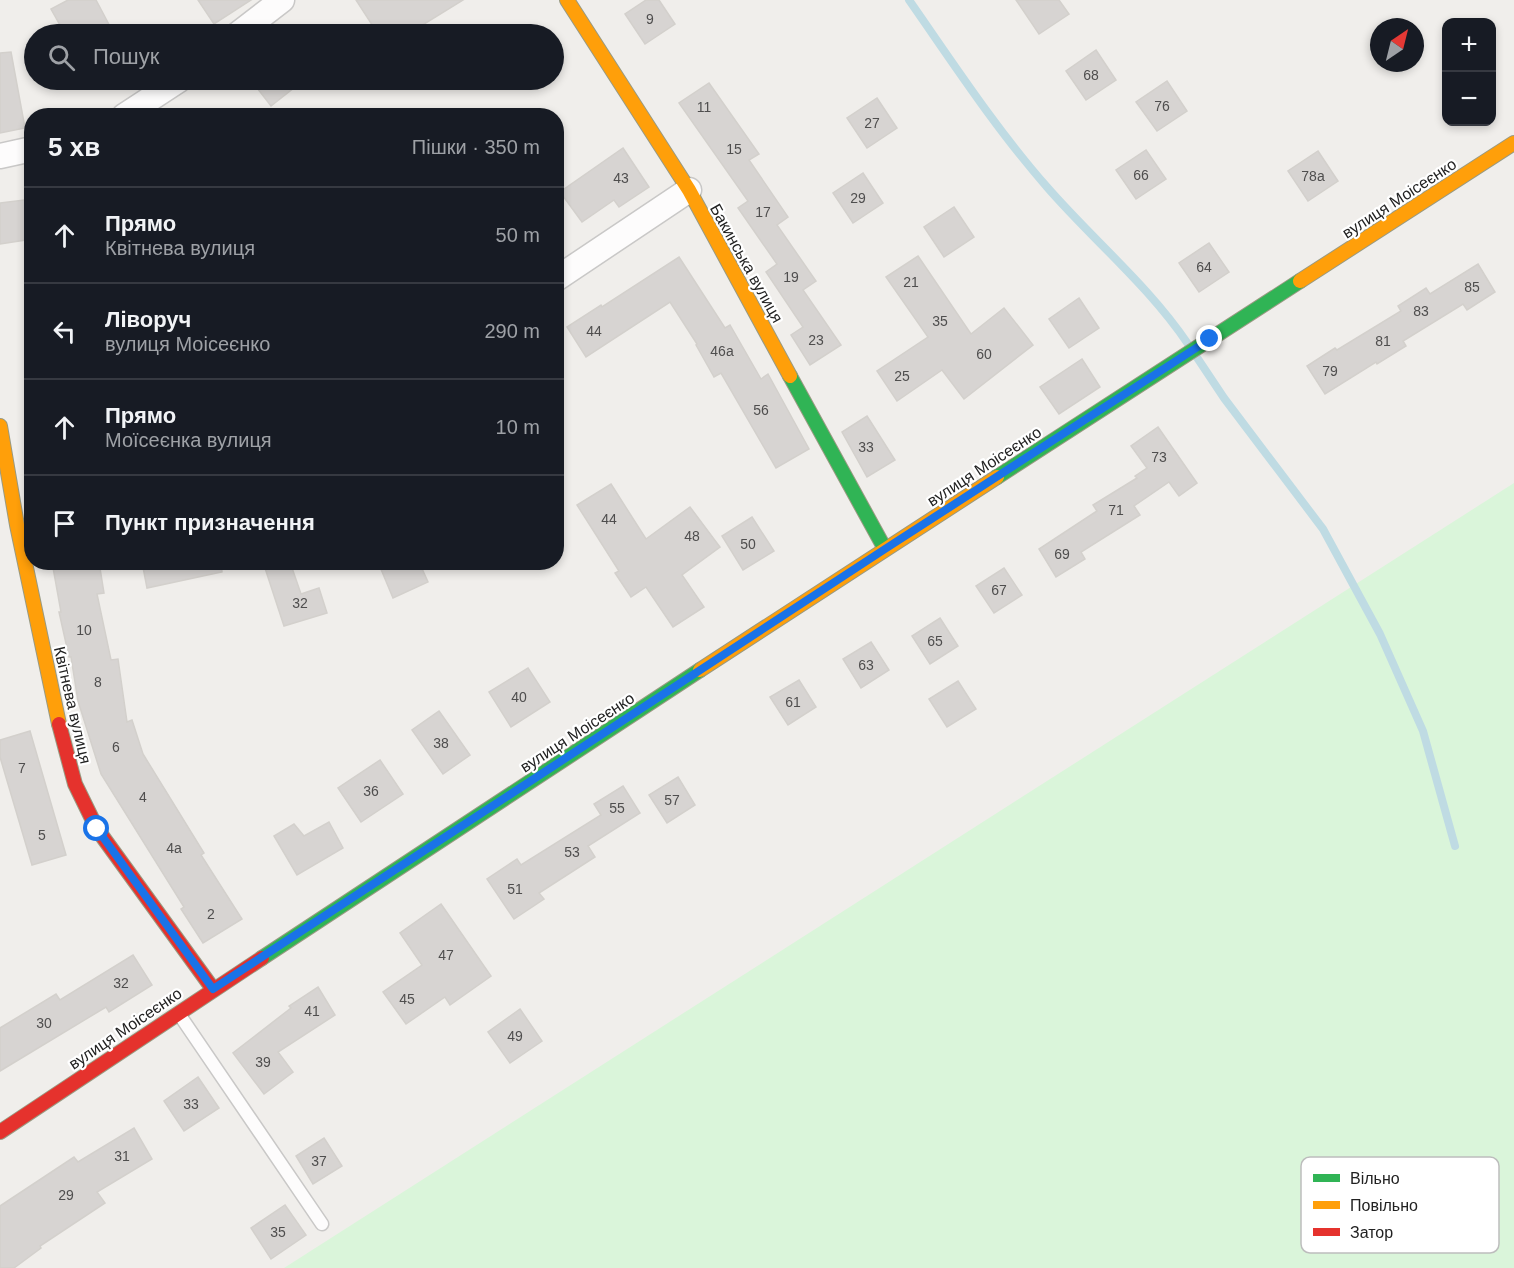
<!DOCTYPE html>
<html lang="uk">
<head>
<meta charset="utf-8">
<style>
  body { margin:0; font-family:Arial,sans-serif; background:#20242c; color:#f1f3f6 }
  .controls { position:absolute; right:18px; top:18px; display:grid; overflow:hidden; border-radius:12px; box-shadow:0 3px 9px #0003 }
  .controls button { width:54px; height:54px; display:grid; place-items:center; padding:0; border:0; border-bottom:2px solid #363941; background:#171b24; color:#f1f3f6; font:30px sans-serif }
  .compass { position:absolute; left:1370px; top:18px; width:54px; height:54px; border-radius:50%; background:#171b24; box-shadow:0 3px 9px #0003; rotate:35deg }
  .stop { position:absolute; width:18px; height:18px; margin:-14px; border:4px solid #1a73e8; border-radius:50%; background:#fff }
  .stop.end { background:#1a73e8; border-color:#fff; box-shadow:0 2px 6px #0008 }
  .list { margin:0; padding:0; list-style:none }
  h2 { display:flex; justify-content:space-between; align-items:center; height:78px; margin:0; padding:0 24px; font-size:26px }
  h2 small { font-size:20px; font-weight:400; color:#9ea1a6 }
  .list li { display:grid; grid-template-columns:39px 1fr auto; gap:18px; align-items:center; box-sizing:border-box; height:96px; padding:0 24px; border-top:2px solid #363941 }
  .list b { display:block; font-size:22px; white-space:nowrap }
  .list p { margin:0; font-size:20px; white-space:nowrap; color:#9ea1a6 }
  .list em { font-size:20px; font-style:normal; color:#9ea1a6 }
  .icon { flex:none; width:33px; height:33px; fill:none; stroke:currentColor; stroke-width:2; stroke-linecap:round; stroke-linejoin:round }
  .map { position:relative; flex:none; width:1514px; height:1268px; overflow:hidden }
  .search { position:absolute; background:#171b24; box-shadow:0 3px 9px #0003; left:24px; top:24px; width:540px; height:66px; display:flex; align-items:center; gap:15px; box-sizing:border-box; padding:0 21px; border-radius:33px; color:#9ea1a6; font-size:22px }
  .panel { position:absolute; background:#171b24; box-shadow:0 3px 9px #0003; left:24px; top:108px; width:540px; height:462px; border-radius:24px }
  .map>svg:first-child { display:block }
</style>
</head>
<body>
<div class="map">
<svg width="1514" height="1268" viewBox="0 0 1514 1268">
  <rect width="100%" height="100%" fill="#f0eeeb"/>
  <!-- park -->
  <path fill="#daf5da" d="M1514,483V1268H284Z"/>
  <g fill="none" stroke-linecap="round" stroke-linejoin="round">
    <!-- stream -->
    <g stroke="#bfdbe3" stroke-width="8">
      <path d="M909,0C953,63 996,129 1047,187C1093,240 1149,286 1188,344"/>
      <path d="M1196,356L1224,398L1323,529L1380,634L1423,731L1455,846"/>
    </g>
  </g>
  <!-- building -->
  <g fill="#d7d4d2" stroke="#d3d0cc" stroke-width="1.5">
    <path d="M68,0H96L114,34H65L51,9Z"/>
    <path d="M198,0H251L214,24Z"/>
    <path d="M356,0H463L408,34H378Z"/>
    <path d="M646,0H659L675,24L645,44L625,14Z"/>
    <path d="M1016,0H1059L1069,14L1039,34Z"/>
    <path d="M1096,50L1116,80L1086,100L1066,71Z"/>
    <path d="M11,52L25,128L0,133V53Z"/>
    <path d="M251,80H304L271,106Z"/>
    <path d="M1167,81L1187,111L1157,131L1136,102Z"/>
    <path d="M709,83L759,154L749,160L788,217L777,225L816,281L803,290L841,345L810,365L791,335L803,327L766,272L777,264L738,208L748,201L679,103Z"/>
    <path d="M877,98L897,128L867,148L847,118Z"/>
    <path d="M623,148L649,187L619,207L614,200L582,222L560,192Z"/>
    <path d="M1146,150L1166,179L1136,199L1116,170Z"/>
    <path d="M1318,151L1338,181L1308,201L1288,171Z"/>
    <path d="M863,173L883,203L853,223L833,193Z"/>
    <path d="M32,199V239L0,244V203Z"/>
    <path d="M954,207L974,237L944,257L924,227Z"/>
    <path d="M1209,243L1229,272L1199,292L1179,263Z"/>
    <path d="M918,256L971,334L1004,308L1033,345L964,399L942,370L897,401L877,371L928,337L886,277Z"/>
    <path d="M679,257L725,328L730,325L761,379L768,374L809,449L776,468L721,373L714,377L696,345L697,344L670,302L586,357L567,327L601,305L602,307Z"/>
    <path d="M1478,264L1495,292L1467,310L1463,304L1403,341L1406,346L1377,364L1376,362L1325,394L1307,366L1335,348L1337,350L1401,311L1398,306L1426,288L1430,294Z"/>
    <path d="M1079,298L1099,328L1069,348L1049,319Z"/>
    <path d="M1082,359L1100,387L1059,414L1040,387Z"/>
    <path d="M867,416L895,460L867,477L842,432Z"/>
    <path d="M1158,427L1197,483L1179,496L1169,482L1134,506L1140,515L1081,552L1085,559L1056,577L1039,549L1097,511L1093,505L1137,478L1135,476L1147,468L1131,446Z"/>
    <path d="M611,484L646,539L690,507L720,547L682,575L704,607L673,627L646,587L631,597L615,573L619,571L577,505Z"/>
    <path d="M752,517L774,551L743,570L722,536Z"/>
    <path d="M52,562H99L104,593L97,594L111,660L118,659L127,722L132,720L143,754L204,853L201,855L242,919L203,943L181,909L184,907L101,774L78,701L71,657H69L59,612H61Z"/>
    <path d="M142,562H221L222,572L147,588Z"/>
    <path d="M263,562H290L301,594L319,588L327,613L284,626Z"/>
    <path d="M378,562H419L428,582L393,598Z"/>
    <path d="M1004,568L1022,595L994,613L976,586Z"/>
    <path d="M940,618L958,646L930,664L912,636Z"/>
    <path d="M871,642L889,670L861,688L843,659Z"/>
    <path d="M528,668L550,702L511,727L489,692Z"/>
    <path d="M799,680L816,707L788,725L770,697Z"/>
    <path d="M958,681L976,709L947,727L929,699Z"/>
    <path d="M439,711L470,755L443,774L412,730Z"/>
    <path d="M30,731L66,855L32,865L0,757V740Z"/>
    <path d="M380,760L403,794L361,822L338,788Z"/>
    <path d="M678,777L695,805L667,823L649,795Z"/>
    <path d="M623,786L640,813L588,846L595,857L539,893L544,899L514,919L487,879L517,859L521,865L601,815L594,804Z"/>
    <path d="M329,822L343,848L297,875L274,836L294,824L304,836Z"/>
    <path d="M441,904L491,976L450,1005L445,997L406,1024L383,992L422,965L400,933Z"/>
    <path d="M133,955L152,985L109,1012L106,1007L0,1071V1028L56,994L60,1000Z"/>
    <path d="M318,987L335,1015L278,1052L293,1072L264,1094L233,1053L291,1008L289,1006Z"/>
    <path d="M520,1009L542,1041L510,1063L488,1032Z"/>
    <path d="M198,1077L219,1108L184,1131L164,1101Z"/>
    <path d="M134,1128L152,1159L97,1192L105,1203L40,1246L41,1248L14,1268H0V1206L74,1157L78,1162Z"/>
    <path d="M324,1138L342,1166L313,1184L296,1156Z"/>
    <path d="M285,1205L306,1235L271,1259L251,1228Z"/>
  </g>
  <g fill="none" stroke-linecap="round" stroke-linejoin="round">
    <defs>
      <path id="lane" d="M179,1014L322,1224"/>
      <g id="street">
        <path d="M238,34L282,0"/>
        <path d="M124,116L179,80"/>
        <path d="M0,156L32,149"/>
        <path d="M556,279L689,190"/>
      </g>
      <g id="fast">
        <path d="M790,376L885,549"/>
        <path d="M997,477L1300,281"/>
        <path d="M262,958L700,670"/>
      </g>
      <g id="slow">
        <path d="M567,0L689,190L790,376"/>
        <path d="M1300,281L1514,143"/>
        <path d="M0,426L17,525L59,724"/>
        <path d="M700,670L997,477"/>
      </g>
      <g id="jam">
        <path d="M59,724L75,784L97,829L213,989"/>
        <path d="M0,1132L262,958"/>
      </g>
    </defs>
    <!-- lane casing -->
    <use href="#lane" stroke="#c9c8c7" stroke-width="15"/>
    <!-- street casing -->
    <use href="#street" stroke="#c9c8c7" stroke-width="27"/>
    <!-- fast casing -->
    <use href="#fast" stroke="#999a82" stroke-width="16"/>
    <!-- slow casing -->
    <use href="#slow" stroke="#999a82" stroke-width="16"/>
    <!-- jam casing -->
    <use href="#jam" stroke="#999a82" stroke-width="16"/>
    <!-- lane -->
    <use href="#lane" stroke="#fdfcfc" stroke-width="12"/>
    <!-- street -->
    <use href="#street" stroke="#fdfcfc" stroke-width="24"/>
    <!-- fast -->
    <use href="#fast" stroke="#30b455" stroke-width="14"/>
    <!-- slow -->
    <use href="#slow" stroke="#ff9f0a" stroke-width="14"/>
    <!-- jam -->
    <use href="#jam" stroke="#e5322d" stroke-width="14"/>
  </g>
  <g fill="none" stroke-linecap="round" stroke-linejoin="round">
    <!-- route -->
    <path stroke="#1a73e8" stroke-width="8" d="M97,829L213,989L885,549L1210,339"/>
  </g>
  <g text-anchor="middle" stroke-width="4.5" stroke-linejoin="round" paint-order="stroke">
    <!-- number labels -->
    <g font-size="14" fill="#4f4e4e">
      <text x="650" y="24">9</text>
      <text x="1091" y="80">68</text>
      <text x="1162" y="111">76</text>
      <text x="704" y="112">11</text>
      <text x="872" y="128">27</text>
      <text x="734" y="154">15</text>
      <text x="1141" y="180">66</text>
      <text x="1313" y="181">78а</text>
      <text x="621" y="183">43</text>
      <text x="858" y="203">29</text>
      <text x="763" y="217">17</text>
      <text x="1204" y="272">64</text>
      <text x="791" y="282">19</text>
      <text x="911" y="287">21</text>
      <text x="1472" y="292">85</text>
      <text x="1421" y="316">83</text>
      <text x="940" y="326">35</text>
      <text x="594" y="336">44</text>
      <text x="816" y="345">23</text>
      <text x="1383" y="346">81</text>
      <text x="722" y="356">46а</text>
      <text x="984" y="359">60</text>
      <text x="1330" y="376">79</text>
      <text x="902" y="381">25</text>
      <text x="761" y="415">56</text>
      <text x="866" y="452">33</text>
      <text x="1159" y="462">73</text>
      <text x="1116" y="515">71</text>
      <text x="609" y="524">44</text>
      <text x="692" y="541">48</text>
      <text x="748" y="549">50</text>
      <text x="1062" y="559">69</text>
      <text x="999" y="595">67</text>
      <text x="300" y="608">32</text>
      <text x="84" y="635">10</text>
      <text x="935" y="646">65</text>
      <text x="866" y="670">63</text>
      <text x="98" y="687">8</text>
      <text x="519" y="702">40</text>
      <text x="793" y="707">61</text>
      <text x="441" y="748">38</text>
      <text x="116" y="752">6</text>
      <text x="22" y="773">7</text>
      <text x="371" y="796">36</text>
      <text x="143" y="802">4</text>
      <text x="672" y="805">57</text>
      <text x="617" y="813">55</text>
      <text x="42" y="840">5</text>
      <text x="174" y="853">4а</text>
      <text x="572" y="857">53</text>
      <text x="515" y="894">51</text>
      <text x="211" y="919">2</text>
      <text x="446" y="960">47</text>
      <text x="121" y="988">32</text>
      <text x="407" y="1004">45</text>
      <text x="312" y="1016">41</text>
      <text x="44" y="1028">30</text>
      <text x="515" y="1041">49</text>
      <text x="263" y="1067">39</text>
      <text x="191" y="1109">33</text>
      <text x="122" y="1161">31</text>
      <text x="319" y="1166">37</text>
      <text x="66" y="1200">29</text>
      <text x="278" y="1237">35</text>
    </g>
    <!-- street labels -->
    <g font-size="16" fill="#222" stroke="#fff">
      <text transform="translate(1399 198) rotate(-33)" y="6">вулиця Моісеєнко</text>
      <text transform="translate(747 263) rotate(61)" y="6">Бакинська вулиця</text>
      <text transform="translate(984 466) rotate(-33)" y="6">вулиця Моісеєнко</text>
      <text transform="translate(73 705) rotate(77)" y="6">Квітнева вулиця</text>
      <text transform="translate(577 732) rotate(-33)" y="6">вулиця Моісеєнко</text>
      <text transform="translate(125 1028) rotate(-34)" y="6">вулиця Моісеєнко</text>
    </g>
  </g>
  <!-- legend -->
  <rect x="1301" y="1157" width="198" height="96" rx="9" fill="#fff" stroke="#bdbdbd" stroke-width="1.5"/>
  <rect x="1313" y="1174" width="27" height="8" fill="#30b455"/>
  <rect x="1313" y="1201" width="27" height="8" fill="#ff9f0a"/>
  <rect x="1313" y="1228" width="27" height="8" fill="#e5322d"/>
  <g font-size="16" fill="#222">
    <text x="1350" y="1184">Вільно</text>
    <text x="1350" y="1211">Повільно</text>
    <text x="1350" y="1238">Затор</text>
  </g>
</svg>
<div class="controls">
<button>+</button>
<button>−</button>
</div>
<svg class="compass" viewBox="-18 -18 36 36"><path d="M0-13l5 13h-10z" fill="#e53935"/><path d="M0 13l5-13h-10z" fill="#9ea1a6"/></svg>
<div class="stop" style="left:97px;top:829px"></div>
<div class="stop end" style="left:1210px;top:339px"></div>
<div class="search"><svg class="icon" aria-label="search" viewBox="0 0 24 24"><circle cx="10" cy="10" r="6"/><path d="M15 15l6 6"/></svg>Пошук</div>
<section class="panel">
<h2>5 хв<small>Пішки · 350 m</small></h2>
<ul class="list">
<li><svg class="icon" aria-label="ahead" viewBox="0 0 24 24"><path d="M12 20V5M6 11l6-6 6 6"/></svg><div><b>Прямо</b><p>Квітнева вулиця</p></div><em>50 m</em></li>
<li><svg class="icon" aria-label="left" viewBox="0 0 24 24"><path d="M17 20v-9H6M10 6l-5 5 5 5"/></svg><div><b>Ліворуч</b><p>вулиця Моісеєнко</p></div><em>290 m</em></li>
<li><svg class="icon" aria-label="ahead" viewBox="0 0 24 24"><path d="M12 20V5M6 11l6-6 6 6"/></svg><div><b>Прямо</b><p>Моїсеєнка вулиця</p></div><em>10 m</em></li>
<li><svg class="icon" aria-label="arrive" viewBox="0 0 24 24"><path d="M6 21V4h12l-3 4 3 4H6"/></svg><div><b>Пункт призначення</b></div></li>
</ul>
</section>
</div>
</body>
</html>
